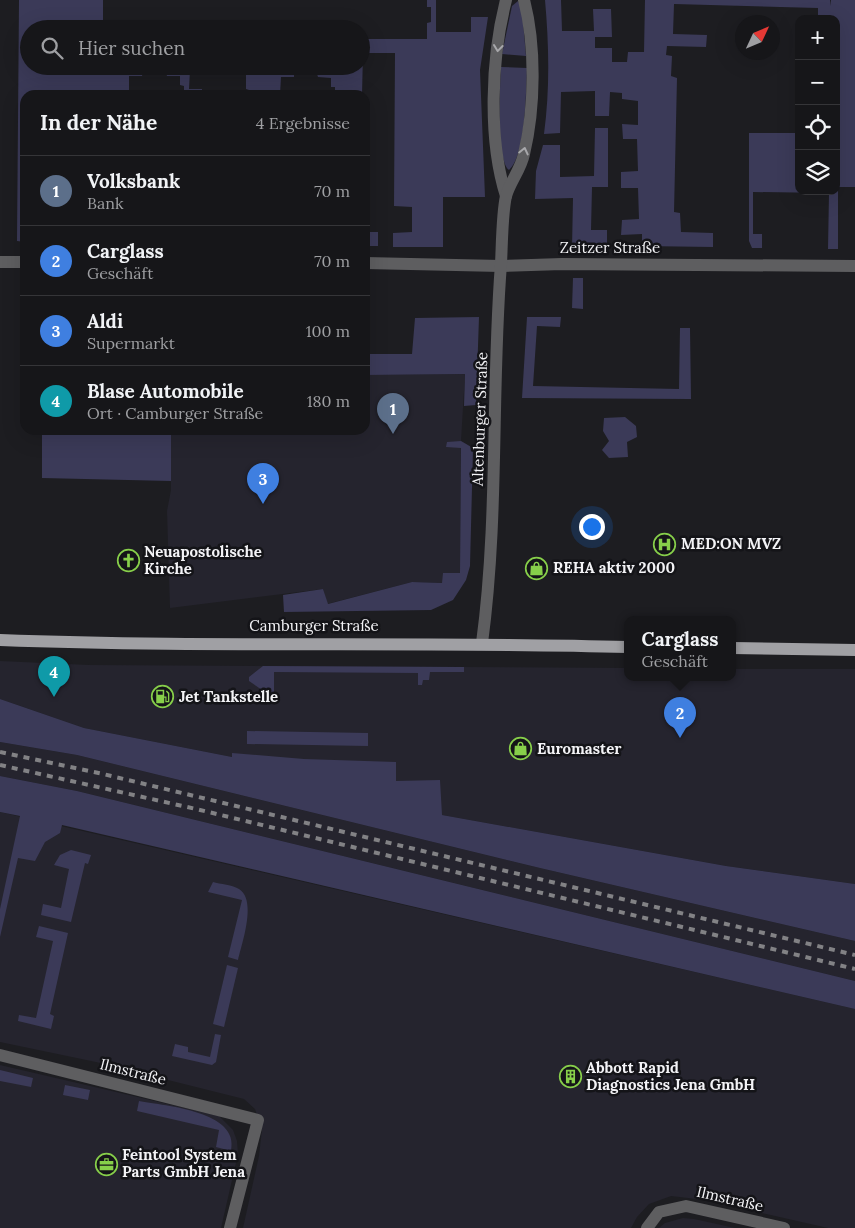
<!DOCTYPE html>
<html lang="de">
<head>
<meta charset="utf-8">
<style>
  body { margin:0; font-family:Lora,serif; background:#1f1f22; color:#f1f3f6 }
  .controls { position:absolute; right:15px; top:15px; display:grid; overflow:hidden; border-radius:10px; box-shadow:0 5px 20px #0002 }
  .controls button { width:45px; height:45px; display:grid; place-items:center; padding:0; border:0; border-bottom:1px solid #353538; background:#161619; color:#f1f3f6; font:25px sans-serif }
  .compass { position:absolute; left:735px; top:15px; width:45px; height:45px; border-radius:50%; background:#161619; box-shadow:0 5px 20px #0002; rotate:46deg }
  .you { position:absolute; left:591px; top:526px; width:18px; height:18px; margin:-12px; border:4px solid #fff; border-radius:50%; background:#1a73e8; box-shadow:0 0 0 8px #1a73e833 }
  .badge { display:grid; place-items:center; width:32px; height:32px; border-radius:50%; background:#0b8043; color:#fff; font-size:16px; font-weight:700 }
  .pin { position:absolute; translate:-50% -41px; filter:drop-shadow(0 1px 2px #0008) }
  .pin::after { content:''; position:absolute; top:26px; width:18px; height:15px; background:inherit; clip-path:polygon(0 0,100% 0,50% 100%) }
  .popup { position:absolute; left:624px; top:616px; width:112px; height:65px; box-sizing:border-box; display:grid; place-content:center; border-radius:10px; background:#161619; filter:drop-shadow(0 1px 4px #0005); font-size:16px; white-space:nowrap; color:#9e9fa2 }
  .popup b { font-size:19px; color:#f1f3f6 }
  .popup::after { content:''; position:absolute; left:50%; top:100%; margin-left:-10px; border:10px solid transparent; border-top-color:#161619 }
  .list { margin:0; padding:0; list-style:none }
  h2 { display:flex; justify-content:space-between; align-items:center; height:65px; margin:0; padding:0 20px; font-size:21px }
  h2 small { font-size:16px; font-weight:400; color:#9e9fa2 }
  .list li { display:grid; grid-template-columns:32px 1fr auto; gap:15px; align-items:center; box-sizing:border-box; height:70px; padding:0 20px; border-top:1px solid #353538 }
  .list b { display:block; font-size:19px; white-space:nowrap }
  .list p { margin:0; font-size:16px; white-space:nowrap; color:#9e9fa2 }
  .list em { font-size:16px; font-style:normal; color:#9e9fa2 }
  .icon { flex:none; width:28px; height:28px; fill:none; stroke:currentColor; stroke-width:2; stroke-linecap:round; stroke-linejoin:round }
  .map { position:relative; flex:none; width:855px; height:1228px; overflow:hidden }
  .search { position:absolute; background:#161619; box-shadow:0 5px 20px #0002; left:20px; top:20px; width:350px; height:55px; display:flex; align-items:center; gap:12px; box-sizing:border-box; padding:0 18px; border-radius:28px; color:#9e9fa2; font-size:19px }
  .panel { position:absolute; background:#161619; box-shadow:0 5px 20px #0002; left:20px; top:90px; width:350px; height:345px; border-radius:15px }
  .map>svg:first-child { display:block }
</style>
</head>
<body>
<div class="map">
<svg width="855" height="1228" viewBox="0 0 855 1228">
  <rect width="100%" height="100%" fill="#1d1d21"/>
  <!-- built -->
  <g fill="#25242e">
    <path d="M465,374L461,441L460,573L443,583L412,582L327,604L323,589L170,608L167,511L171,490V430H365V375Z"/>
    <path d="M0,661L89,665L627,668L628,677H732L733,669H855V884L726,866L442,815L232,757L84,728L0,699Z"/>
    <path d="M0,742L77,755L540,868L855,941V981L77,791L0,776Z"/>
    <path d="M0,812L855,1009V1228H828L705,1200L671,1196L649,1204L637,1217L631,1228H243L259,1156L262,1129L255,1109L244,1099L96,1062L0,1042Z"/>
    <path d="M0,1065L219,1116L233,1130L237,1141L238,1154L221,1228H0Z"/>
    <path d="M683,1218L694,1219L735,1228H659L665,1223Z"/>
  </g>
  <!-- green -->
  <g fill="#3b3a58">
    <path d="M19,0H103V29H29V66H206V70H190L189,89H202V95H184V86L180,85V76H167L166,73L143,72L142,76H129V95H25V242L17,241Z"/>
    <path d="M427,0H436V32H471V17H488L480,70L485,197H443V247H393V233L412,232V207L394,206L395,53H363L362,95H335V87H331V78L318,77L317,74H294V77H281L280,95H249V90L246,89V66H361V39H427V23L431,22V7H427Z"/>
    <path d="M545,0H561L562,31H594L593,9H611L612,37H595V48H612V62H627L628,52H644L645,0H830L831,6V0H855V187H838V249H828L829,193L753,192V234H762V248H752L749,241V133H799V191H836V19H818V8L674,4L673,34L707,35L706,47L667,46L666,55L672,56L671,76L677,78L674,212L680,213L681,232L713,233V247L642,246V234L621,235L622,220L639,219L638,188H621V172L638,171L637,139H623L622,124L638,125V101L622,99V93L610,92L609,116H595V91L561,92L560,133L544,134C550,89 549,45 545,0Z"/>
    <path d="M518,1L522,10L526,56L502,54L512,6Z"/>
    <path d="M501,67L527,68C526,90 526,156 509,170C496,160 500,86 501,67Z"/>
    <path d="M595,128H608V187H592L591,230H607V248H572L573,198L535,199L536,171L543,145H560V177L594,176Z"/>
    <rect x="365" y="232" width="13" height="14"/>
    <path d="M573,278H583V309L572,308Z"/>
    <path d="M479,317L476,405L464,406L465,374L365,375V354H412L415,318Z"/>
    <path d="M527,317H561L560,327L537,326L533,386L679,389L680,328H690L691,399L522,398Z"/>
    <path d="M625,417L636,426L637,437L627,442L628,457L609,458L602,450L609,441L603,431L604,418Z"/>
    <path d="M42,430H171V481L42,478Z"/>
    <path d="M461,441L473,448L470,566L466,580L453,600L431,610L284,612L283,595L323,589L328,604L412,582L442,583L443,573H460L461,448L446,447L447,442Z"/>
    <path d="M263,666L464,667V672H430L429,680H423L422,685H418V673L274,672V694L265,692L249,681V677Z"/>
    <path d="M0,699L84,728L232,757V753L304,759L396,762V781L440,780L442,815L726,866L855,884V941L540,868L77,755L0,742Z"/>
    <path d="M247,731L368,733V746L247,744Z"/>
    <path d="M0,776L77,791L855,981V1009L62,825L60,833L45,842L35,861L18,858L0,937V909L20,816L0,812Z"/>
    <path d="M71,850L91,855L88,864L85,863L71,922L41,915L43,904L61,908L69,869L54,865L60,855Z"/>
    <path d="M213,882C220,884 233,885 239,889C257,900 242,943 238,960L228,957L242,900L208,892Z"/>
    <path d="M39,926L68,933L50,1014L54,1016L51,1029L18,1021L19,1015L36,1018L53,941L36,937Z"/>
    <path d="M227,965L238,968L224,1027L213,1024Z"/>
    <path d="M215,1034L221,1035L216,1062L212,1065L172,1056L175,1044L188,1047V1052L210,1057Z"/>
    <path d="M0,1070L33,1078L31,1087L0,1081Z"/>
    <path d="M65,1085L90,1090L88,1100L63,1095Z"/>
    <path d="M139,1101C166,1106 240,1111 231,1151L216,1147L219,1130L137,1111Z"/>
  </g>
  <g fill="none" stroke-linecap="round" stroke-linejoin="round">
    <!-- street -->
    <g stroke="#5e5e60" stroke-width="12">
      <path d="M506,0C491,59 488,139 506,196"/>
      <path d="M0,262H25"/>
      <path d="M365,263L501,266L562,264L855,266"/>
      <path d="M482,643C499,517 491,390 501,264C502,245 502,214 506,196C510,182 521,169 524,154C535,108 536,46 524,0"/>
      <path d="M0,1055L258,1120L230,1228"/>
      <path d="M647,1228L659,1212L686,1206L784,1228"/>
    </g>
    <!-- primary -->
    <g stroke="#a0a0a4" stroke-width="12">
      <path d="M0,640C209,648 418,641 628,647"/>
      <path d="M732,648L855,650"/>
    </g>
    <!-- rail -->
    <g stroke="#828285" stroke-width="4" stroke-dasharray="6 6" stroke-linecap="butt">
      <path d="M0,752L103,774L855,955"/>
      <path d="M0,765L196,809L855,969"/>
    </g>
  </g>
  <!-- one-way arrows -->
  <defs><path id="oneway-chevron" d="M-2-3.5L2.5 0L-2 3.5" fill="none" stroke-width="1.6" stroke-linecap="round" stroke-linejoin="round" transform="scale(1.25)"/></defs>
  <g stroke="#a8a8ab">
    <use href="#oneway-chevron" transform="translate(498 48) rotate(97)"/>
    <use href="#oneway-chevron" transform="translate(524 151) rotate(-77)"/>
  </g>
  <!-- icons -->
  <defs>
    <symbol id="hospital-ring" viewBox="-11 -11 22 22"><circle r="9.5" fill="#141418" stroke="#87cf4a" stroke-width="1.5"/><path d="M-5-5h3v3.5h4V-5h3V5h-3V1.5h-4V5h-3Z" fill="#87cf4a"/></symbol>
    <symbol id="church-ring" viewBox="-11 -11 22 22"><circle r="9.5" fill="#141418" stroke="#87cf4a" stroke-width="1.5"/><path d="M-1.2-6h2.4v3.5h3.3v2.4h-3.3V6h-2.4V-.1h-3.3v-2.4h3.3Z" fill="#87cf4a"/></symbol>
    <symbol id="shop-ring" viewBox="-11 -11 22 22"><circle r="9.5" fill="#141418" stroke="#87cf4a" stroke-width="1.5"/><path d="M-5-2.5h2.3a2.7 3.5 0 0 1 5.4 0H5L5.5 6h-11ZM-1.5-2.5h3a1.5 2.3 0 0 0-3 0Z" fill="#87cf4a"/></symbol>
    <symbol id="fuel-ring" viewBox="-11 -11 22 22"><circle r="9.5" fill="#141418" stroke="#87cf4a" stroke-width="1.5"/><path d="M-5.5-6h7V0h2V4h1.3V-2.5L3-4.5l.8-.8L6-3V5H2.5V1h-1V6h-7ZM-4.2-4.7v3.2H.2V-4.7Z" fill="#87cf4a"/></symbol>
    <symbol id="building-ring" viewBox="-11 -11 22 22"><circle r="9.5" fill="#141418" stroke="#87cf4a" stroke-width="1.5"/><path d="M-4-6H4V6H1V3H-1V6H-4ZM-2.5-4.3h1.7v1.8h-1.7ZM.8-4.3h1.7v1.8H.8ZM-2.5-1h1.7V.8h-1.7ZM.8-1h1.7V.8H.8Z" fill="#87cf4a"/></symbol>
    <symbol id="office-ring" viewBox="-11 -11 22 22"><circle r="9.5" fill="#141418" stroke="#87cf4a" stroke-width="1.5"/><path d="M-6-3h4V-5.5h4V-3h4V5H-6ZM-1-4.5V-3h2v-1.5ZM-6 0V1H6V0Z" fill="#87cf4a"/></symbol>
  </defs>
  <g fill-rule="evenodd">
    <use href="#hospital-ring" x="652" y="532" width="25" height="25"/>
    <use href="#church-ring" x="116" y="548" width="25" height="25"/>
    <use href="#shop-ring" x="524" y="556" width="25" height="25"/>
    <use href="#fuel-ring" x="150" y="684" width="25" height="25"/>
    <use href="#shop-ring" x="508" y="736" width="25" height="25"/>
    <use href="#building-ring" x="558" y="1064" width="25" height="25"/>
    <use href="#office-ring" x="94" y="1152" width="25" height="25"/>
  </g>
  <g text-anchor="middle" stroke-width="5" stroke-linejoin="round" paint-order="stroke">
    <!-- street labels -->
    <g font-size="15" fill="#f3f3f6" stroke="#141418">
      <text x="610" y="253">Zeitzer Straße</text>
      <text transform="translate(480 419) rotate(-88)" y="5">Altenburger Straße</text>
      <text x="314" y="631">Camburger Straße</text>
      <text transform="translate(133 1072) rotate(14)" y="5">Ilmstraße</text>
      <text transform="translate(730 1199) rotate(13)" y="5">Ilmstraße</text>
    </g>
    <!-- poi labels -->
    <g font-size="15" font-weight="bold" fill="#f3f3f6" stroke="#141418" text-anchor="start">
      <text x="681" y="549">MED:ON MVZ</text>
      <text x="144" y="557">Neuapostolische<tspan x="144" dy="17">Kirche</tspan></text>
      <text x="553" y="573">REHA aktiv 2000</text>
      <text x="179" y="702">Jet Tankstelle</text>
      <text x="537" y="754">Euromaster</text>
      <text x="586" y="1073">Abbott Rapid<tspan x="586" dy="17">Diagnostics Jena GmbH</tspan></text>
      <text x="122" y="1160">Feintool System<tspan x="122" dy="17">Parts GmbH Jena</tspan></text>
    </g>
  </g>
</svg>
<div class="controls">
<button>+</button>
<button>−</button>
<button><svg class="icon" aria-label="locate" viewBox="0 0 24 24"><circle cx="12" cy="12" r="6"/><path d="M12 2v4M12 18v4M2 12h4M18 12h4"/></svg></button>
<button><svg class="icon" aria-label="layers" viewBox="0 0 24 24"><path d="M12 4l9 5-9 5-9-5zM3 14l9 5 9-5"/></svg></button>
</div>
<svg class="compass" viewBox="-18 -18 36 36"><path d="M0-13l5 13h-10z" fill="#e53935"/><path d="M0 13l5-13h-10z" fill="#9e9fa2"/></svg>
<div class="you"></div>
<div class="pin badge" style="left:393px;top:434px;background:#5c6f8a">1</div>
<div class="pin badge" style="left:680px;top:738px;background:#3f7fe0">2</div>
<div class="popup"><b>Carglass</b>Geschäft</div>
<div class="pin badge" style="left:263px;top:504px;background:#3f7fe0">3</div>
<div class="pin badge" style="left:54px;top:697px;background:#0f9aa8">4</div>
<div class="search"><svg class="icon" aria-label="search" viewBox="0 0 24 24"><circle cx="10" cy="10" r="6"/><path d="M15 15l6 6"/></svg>Hier suchen</div>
<section class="panel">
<h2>In der Nähe<small>4 Ergebnisse</small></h2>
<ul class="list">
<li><span class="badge" style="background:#5c6f8a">1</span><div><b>Volksbank</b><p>Bank</p></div><em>70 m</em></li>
<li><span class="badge" style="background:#3f7fe0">2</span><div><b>Carglass</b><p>Geschäft</p></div><em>70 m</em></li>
<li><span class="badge" style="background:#3f7fe0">3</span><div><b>Aldi</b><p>Supermarkt</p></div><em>100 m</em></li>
<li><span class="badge" style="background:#0f9aa8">4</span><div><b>Blase Automobile</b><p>Ort · Camburger Straße</p></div><em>180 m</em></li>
</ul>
</section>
</div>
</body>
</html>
